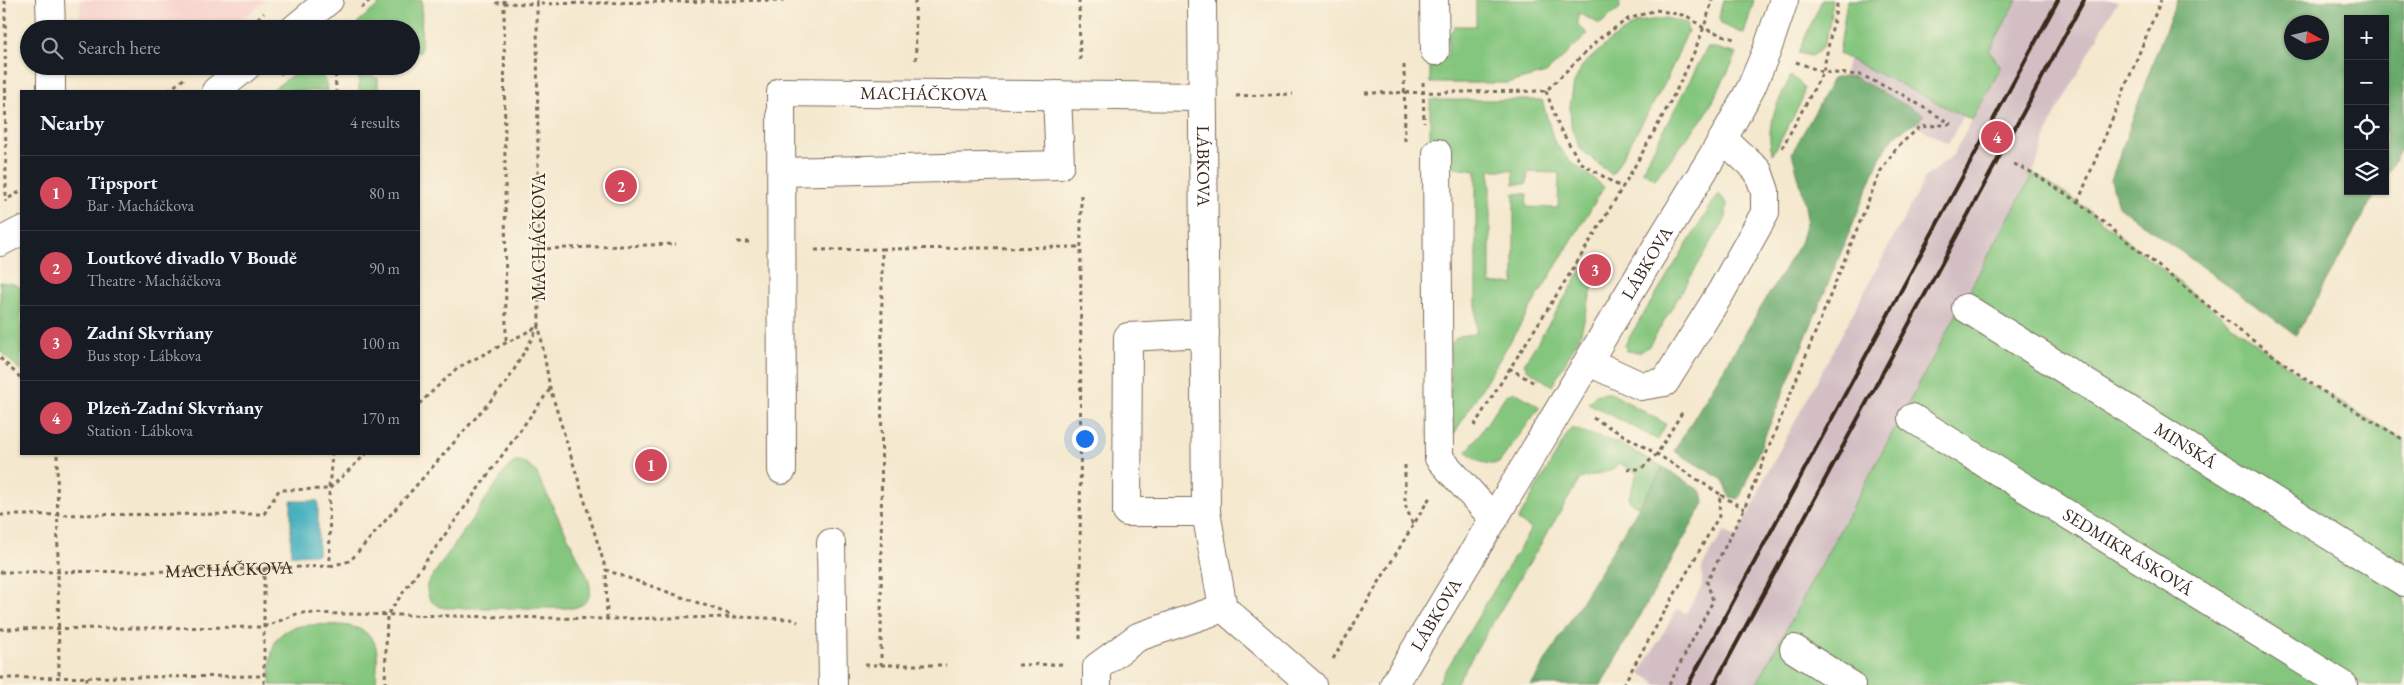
<!DOCTYPE html>
<html lang="en">
<head>
<meta charset="utf-8">
<style>
  body { margin:0; font-family:"EB Garamond",serif; background:#242831; color:#f1f3f6 }
  .controls { position:absolute; right:15px; top:15px; display:grid; overflow:hidden; border-radius:0px; box-shadow:0 1px 4px #0004 }
  .controls button { width:45px; height:45px; display:grid; place-items:center; padding:0; border:0; border-bottom:1px solid #363941; background:#171b24; color:#f1f3f6; font:25px sans-serif }
  .compass { position:absolute; left:2284px; top:15px; width:45px; height:45px; border-radius:50%; background:#171b24; box-shadow:0 1px 4px #0004; rotate:98deg }
  .you { position:absolute; left:1084px; top:438px; width:18px; height:18px; margin:-12px; border:4px solid #fff; border-radius:50%; background:#1a73e8; box-shadow:0 0 0 8px #1a73e833 }
  .badge { display:grid; place-items:center; width:32px; height:32px; border-radius:50%; background:#d1495b; color:#fff; font-size:16px; font-weight:700 }
  .pin { position:absolute; translate:-50% -50%; border:2px solid #fff; box-shadow:0 1px 5px #0006 }
  .list { margin:0; padding:0; list-style:none }
  h2 { display:flex; justify-content:space-between; align-items:center; height:65px; margin:0; padding:0 20px; font-size:21px }
  h2 small { font-size:16px; font-weight:400; color:#9ea1a6 }
  .list li { display:grid; grid-template-columns:32px 1fr auto; gap:15px; align-items:center; box-sizing:border-box; height:75px; padding:0 20px; border-top:1px solid #363941 }
  .list b { display:block; font-size:19px; white-space:nowrap }
  .list p { margin:0; font-size:16px; white-space:nowrap; color:#9ea1a6 }
  .list em { font-size:16px; font-style:normal; color:#9ea1a6 }
  .icon { flex:none; width:28px; height:28px; fill:none; stroke:currentColor; stroke-width:2; stroke-linecap:round; stroke-linejoin:round }
  .map { position:relative; flex:none; width:2404px; height:685px; overflow:hidden }
  .search { position:absolute; background:#171b24; box-shadow:0 1px 4px #0004; left:20px; top:20px; width:400px; height:55px; display:flex; align-items:center; gap:12px; box-sizing:border-box; padding:0 18px; border-radius:28px; color:#9ea1a6; font-size:19px }
  .panel { position:absolute; background:#171b24; box-shadow:0 1px 4px #0004; left:20px; top:90px; width:400px; height:365px; border-radius:0px }
  .map>svg:first-child { display:block }
</style>
</head>
<body>
<div class="map">
<svg width="2404" height="685" viewBox="0 0 2404 685">
  <rect width="100%" height="100%" fill="#fcf5e5"/>
  <filter id="ink" filterUnits="userSpaceOnUse"><feTurbulence type="fractalNoise" baseFrequency=".02" numOctaves="2"/><feDisplacementMap in="SourceGraphic" scale="10" xChannelSelector="R" yChannelSelector="G"/><feConvolveMatrix kernelMatrix="1 2 1 2 8 2 1 2 1" color-interpolation-filters="sRGB"/></filter>
  <filter id="wash" filterUnits="userSpaceOnUse"><feTurbulence type="fractalNoise" baseFrequency=".0096" numOctaves="4" result="noise"/><feDisplacementMap in="SourceGraphic" scale="20" xChannelSelector="R" yChannelSelector="G"/><feGaussianBlur stdDeviation="1.12" result="paint"/><feColorMatrix in="noise" values="0 0 0 0 0 0 0 0 0 0 0 0 0 0 0 0 0 1.4 0 .05"/><feComposite in="paint" operator="in"/></filter>
  <g filter="url(#wash)">
    <rect width="100%" height="100%" fill="#f4e8ce"/>
    <!-- built -->
    <path fill="#f7d0cc" d="M80,0H266L229,29H80Z"/>
    <!-- industrial -->
    <path fill="#d2bec3" d="M1861,0H2118L2054,117L2033,173L1756,685H1653L1655,682L1640,673L1677,609L1686,613L1702,586V567L1724,531L1736,537L1756,500L1761,485L1926,177L1953,155L2000,69L1987,71L1948,144L1843,83Z"/>
    <!-- green -->
    <g fill="#84c67e" stroke="#60784e" fill-rule="evenodd">
      <path d="M385,0H422L421,52H411V29H358V22Z"/>
      <path d="M1476,0H1619L1620,8L1600,24L1578,13V25L1588,34L1546,73L1508,83H1430V55L1448,56V36L1455,26H1476Z"/>
      <path d="M1723,0H1754L1744,34L1721,24L1719,17Z"/>
      <path d="M1822,0H1832C1830,16 1830,50 1811,56L1798,53Z"/>
      <path d="M1847,0H2017L1989,51L2001,68L1972,120L1839,54Z"/>
      <path d="M1666,18L1686,23L1688,31L1664,85L1612,175L1579,148L1571,124L1570,107L1574,83L1582,66L1611,40L1638,22Z"/>
      <path d="M1707,48H1716L1737,54L1706,114L1655,179L1642,171Z"/>
      <path d="M359,66H373V78H378V91H359Z"/>
      <path d="M310,69C322,74 326,78 327,91H271L299,70Z"/>
      <path d="M1791,76L1799,82L1804,89L1802,100L1773,154C1763,128 1779,100 1791,76Z"/>
      <path d="M1430,100H1542L1554,141L1569,160L1604,187L1454,434L1451,425L1450,346C1457,334 1463,335 1476,334V170L1454,167L1449,160L1430,146ZM1490,170H1513L1514,184H1527L1528,172L1559,173L1558,208L1526,207L1527,194L1514,193V284H1490Z"/>
      <path d="M2033,173L2078,202L2236,328L2319,389L2404,440V685H1756Z"/>
      <path d="M1720,195L1727,204L1726,218L1649,346L1640,352L1626,351L1625,344L1717,196Z"/>
      <path d="M1583,268L1595,278L1580,336L1552,386L1527,369L1524,364Z"/>
      <path d="M0,282L14,284L21,288V371L0,351Z"/>
      <path d="M1515,392L1540,407L1499,463C1485,466 1479,462 1467,452L1506,395Z"/>
      <path d="M1602,393H1611L1666,424L1658,440L1588,403L1596,395Z"/>
      <path d="M1571,428L1620,444L1663,467L1639,507L1630,502L1629,497L1637,473L1619,463L1615,469L1580,479L1455,685H1437L1531,529L1518,520Z"/>
      <path d="M515,462H524L536,472L588,578C593,593 590,604 573,608H444C431,604 426,598 427,584L508,467Z"/>
      <path d="M307,625C330,625 374,619 377,653C378,663 376,675 376,685H270C271,653 268,629 307,625Z"/>
    </g>
    <!-- forest -->
    <g fill="#6bab6d" stroke="#536a46" fill-rule="evenodd">
      <path d="M2177,0H2404V144L2385,177V19H2348V191H2377L2296,335L2118,206L2111,180L2152,64ZM2292,22H2322V52H2292Z"/>
      <path d="M1834,77H1854L1924,115C1917,124 1909,126 1900,132C1891,138 1886,149 1880,158L1739,499L1730,497L1723,480L1674,451L1800,243L1807,219L1803,194L1792,153Z"/>
      <path d="M1663,467L1702,492L1704,503L1601,685H1531Z"/>
    </g>
    <!-- water -->
    <path fill="#40aebd" stroke="#3e6c6e" d="M318,501V554L291,555V501Z"/>
  </g>
  <g filter="url(#ink)">
    <g fill="none" stroke-linecap="round" stroke-linejoin="round">
      <defs>
        <g id="minor">
          <path d="M50,0L51,29"/>
          <path id="s2" d="M1202,0L1206,512L1223,608L1312,685"/>
          <path d="M1434,0L1435,51"/>
          <path d="M294,29L329,0"/>
          <path d="M51,66V91"/>
          <path d="M216,91L247,66"/>
          <path d="M1437,153L1439,458L1494,519"/>
          <path d="M782,172L1060,165L1057,95"/>
          <path d="M0,242L21,231"/>
          <path id="s3" d="M1966,308L2404,582"/>
          <path d="M1205,333L1128,337L1127,512H1206"/>
          <path d="M1589,362L1641,386L1665,382L1721,292L1765,213V191L1758,171L1723,139"/>
          <path id="s4" d="M1912,418L2343,685"/>
          <path id="s5" d="M782,470L781,92L1202,97"/>
          <path d="M831,543L833,685"/>
          <path d="M1794,649L1851,685"/>
          <path d="M1097,685V667L1138,637L1223,608"/>
          <path id="s6" d="M1394,685L1656,248L1723,139L1751,88L1767,50L1784,0"/>
        </g>
      </defs>
      <!-- minor casing -->
      <use href="#minor" stroke="#7c6c5c" stroke-width="30"/>
      <!-- path -->
      <g stroke="#7c6c5c" stroke-width="3" stroke-dasharray="4 4" stroke-linecap="butt">
        <path d="M5,0L6,202"/>
        <path d="M504,0L506,342"/>
        <path d="M537,0V4L784,0"/>
        <path d="M915,0L916,62"/>
        <path d="M1079,0L1080,62"/>
        <path d="M361,8L370,0"/>
        <path d="M245,29L264,13"/>
        <path d="M1796,62L1823,72L1861,75L1903,95L1951,124"/>
        <path d="M1404,65L1405,141"/>
        <path d="M335,66L336,91"/>
        <path d="M280,74L289,66"/>
        <path d="M1423,82L1424,123"/>
        <path d="M168,91L185,78"/>
        <path d="M1546,91L1559,127L1580,162L1622,188"/>
        <path d="M1365,93L1546,91L1600,38L1628,19L1656,10L1687,16L1705,29L1737,40"/>
        <path d="M1236,96L1293,94"/>
        <path d="M1782,148L1823,72L1838,0"/>
        <path d="M2014,164L2033,173L2078,202L2236,328L2319,389L2404,440"/>
        <path d="M9,198L21,191"/>
        <path d="M2078,202L2161,0"/>
        <path d="M737,242H749"/>
        <path d="M539,249L676,244"/>
        <path d="M882,249L1081,247"/>
        <path d="M815,250L882,249L881,665"/>
        <path d="M0,358L21,378"/>
        <path d="M1509,368L1536,384"/>
        <path d="M419,404L457,368L539,326L537,4L497,3L495,0"/>
        <path d="M1593,418L1657,454L1720,494L1719,516L1623,685"/>
        <path d="M1474,426C1531,333 1592,243 1645,148C1671,101 1699,52 1712,0"/>
        <path d="M57,455L59,677"/>
        <path d="M1405,465V504L1413,525"/>
        <path d="M1627,469H1641L1657,454L1683,411"/>
        <path d="M1721,495L1744,509"/>
        <path d="M0,515L264,514L279,490L329,489L332,454"/>
        <path d="M330,566L350,561L507,382L539,326L550,388L606,570"/>
        <path d="M264,568V685"/>
        <path id="s1" d="M0,572L193,571L330,566L329,489L366,454"/>
        <path d="M607,619L606,570L735,616"/>
        <path d="M0,629L264,627L299,613L607,619L738,617L791,619L798,622"/>
        <path d="M1080,639L1081,191"/>
        <path d="M1333,659L1430,497"/>
        <path d="M865,665H946"/>
        <path d="M1018,665L1065,664"/>
        <path d="M87,677V685"/>
        <path d="M0,678L264,676"/>
        <path d="M385,685L387,615L550,389"/>
        <path d="M1669,685L1713,601L1707,582L1744,509L1880,172L1897,147L1920,127L1951,124"/>
      </g>
      <!-- minor -->
      <use href="#minor" stroke="#fff" stroke-width="28"/>
      <!-- rail -->
      <g stroke="#3b2a1e" stroke-width="4">
        <path d="M1688,685L2058,0"/>
        <path d="M1714,685L2084,0"/>
      </g>
    </g>
  </g>
  <g text-anchor="middle" stroke-width="4" stroke-linejoin="round" paint-order="stroke">
    <!-- street labels -->
    <g font-size="18" fill="#3b2a1e" stroke="#fcf5e5">
      <text dy="6" stroke="none"><textPath href="#s5" startOffset="521">MACHÁČKOVA</textPath></text>
      <text dy="6" stroke="none"><textPath href="#s2" startOffset="166">LÁBKOVA</textPath></text>
      <text transform="translate(539 237) rotate(-90)" y="6">MACHÁČKOVA</text>
      <text dy="6" stroke="none"><textPath href="#s6" startOffset="492">LÁBKOVA</textPath></text>
      <text dy="6" stroke="none"><textPath href="#s3" startOffset="259">MINSKÁ</textPath></text>
      <text dy="6" stroke="none"><textPath href="#s4" startOffset="254">SEDMIKRÁSKOVÁ</textPath></text>
      <text dy="6" stroke="none"><textPath href="#s1" startOffset="229">MACHÁČKOVA</textPath></text>
      <text dy="6" stroke="none"><textPath href="#s6" startOffset="82">LÁBKOVA</textPath></text>
    </g>
  </g>
</svg>
<div class="controls">
<button>+</button>
<button>−</button>
<button><svg class="icon" aria-label="locate" viewBox="0 0 24 24"><circle cx="12" cy="12" r="6"/><path d="M12 2v4M12 18v4M2 12h4M18 12h4"/></svg></button>
<button><svg class="icon" aria-label="layers" viewBox="0 0 24 24"><path d="M12 4l9 5-9 5-9-5zM3 14l9 5 9-5"/></svg></button>
</div>
<svg class="compass" viewBox="-18 -18 36 36"><path d="M0-13l5 13h-10z" fill="#e53935"/><path d="M0 13l5-13h-10z" fill="#9ea1a6"/></svg>
<div class="you"></div>
<div class="pin badge" style="left:651px;top:465px">1</div>
<div class="pin badge" style="left:621px;top:186px">2</div>
<div class="pin badge" style="left:1595px;top:270px">3</div>
<div class="pin badge" style="left:1997px;top:137px">4</div>
<div class="search"><svg class="icon" aria-label="search" viewBox="0 0 24 24"><circle cx="10" cy="10" r="6"/><path d="M15 15l6 6"/></svg>Search here</div>
<section class="panel">
<h2>Nearby<small>4 results</small></h2>
<ul class="list">
<li><span class="badge">1</span><div><b>Tipsport</b><p>Bar · Macháčkova</p></div><em>80 m</em></li>
<li><span class="badge">2</span><div><b>Loutkové divadlo V Boudě</b><p>Theatre · Macháčkova</p></div><em>90 m</em></li>
<li><span class="badge">3</span><div><b>Zadní Skvrňany</b><p>Bus stop · Lábkova</p></div><em>100 m</em></li>
<li><span class="badge">4</span><div><b>Plzeň-Zadní Skvrňany</b><p>Station · Lábkova</p></div><em>170 m</em></li>
</ul>
</section>
</div>
</body>
</html>
